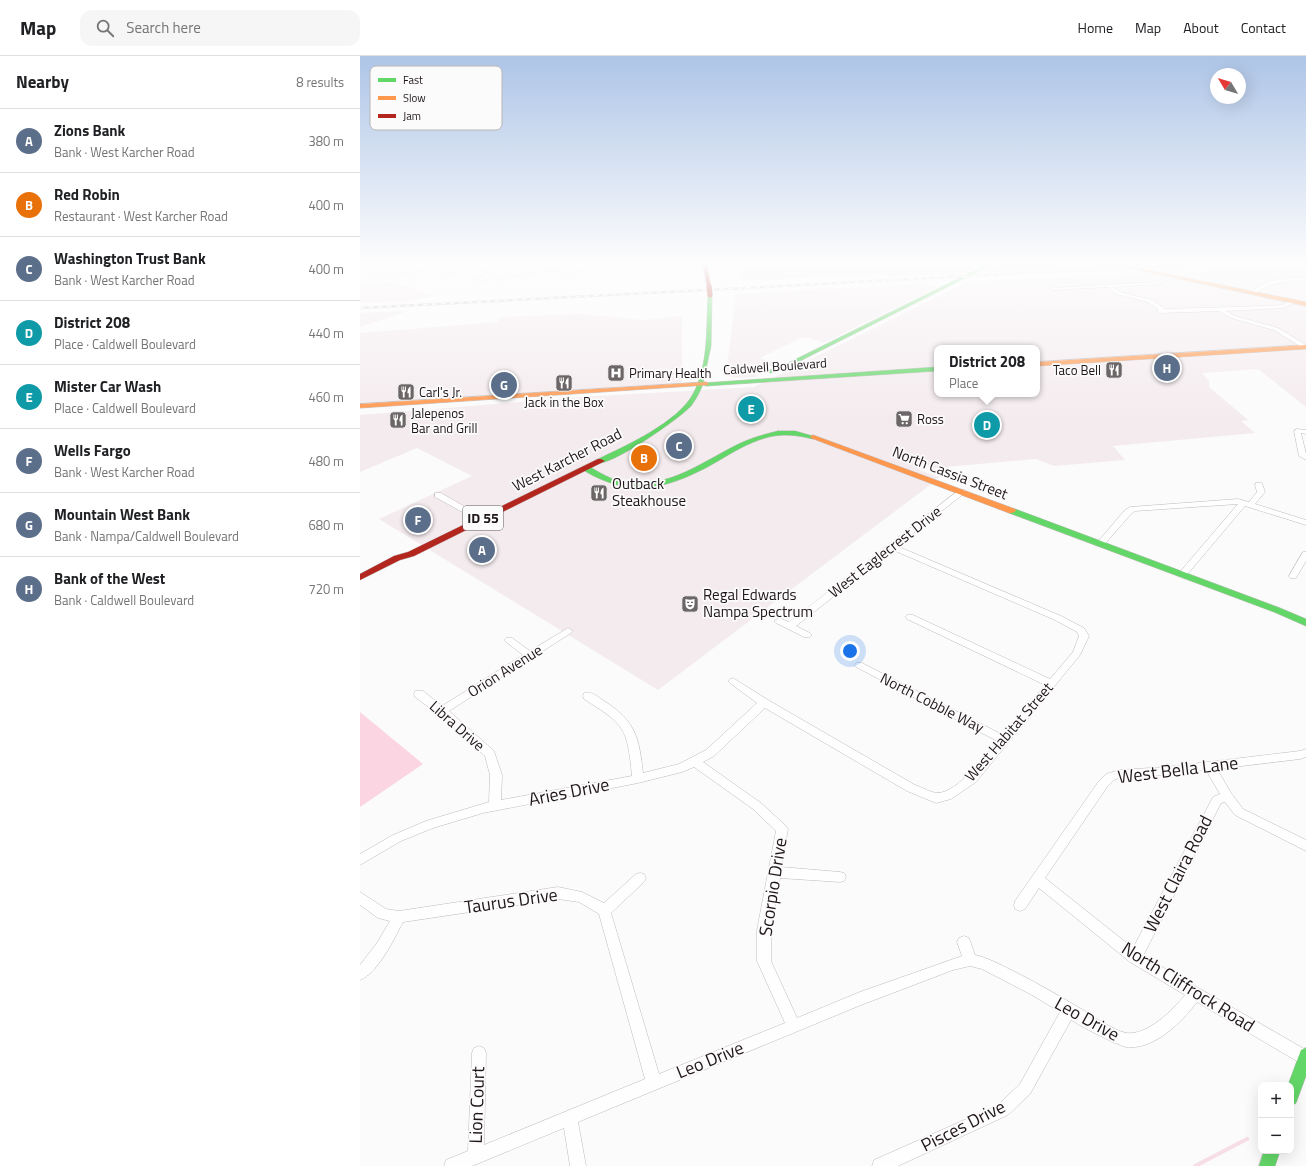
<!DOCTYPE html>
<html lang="en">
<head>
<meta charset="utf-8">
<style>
  body { margin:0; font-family:"Titillium Web",sans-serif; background:#f6f6f6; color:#202124 }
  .controls { position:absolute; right:12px; bottom:12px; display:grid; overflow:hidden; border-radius:8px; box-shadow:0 4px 16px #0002 }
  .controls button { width:36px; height:36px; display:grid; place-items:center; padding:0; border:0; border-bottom:1px solid #e0e0e0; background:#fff; color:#202124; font:20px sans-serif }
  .compass { position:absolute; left:850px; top:12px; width:36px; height:36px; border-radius:50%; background:#fff; box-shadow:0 4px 16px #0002; rotate:308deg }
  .you { position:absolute; left:490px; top:595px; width:14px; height:14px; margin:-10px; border:3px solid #fff; border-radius:50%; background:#1a73e8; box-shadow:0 0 0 6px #1a73e833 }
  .badge { display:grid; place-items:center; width:26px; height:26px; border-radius:50%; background:#6c6667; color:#fff; font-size:13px; font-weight:700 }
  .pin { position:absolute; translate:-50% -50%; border:2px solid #fff; box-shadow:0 1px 4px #0006 }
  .popup { position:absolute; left:574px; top:289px; width:106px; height:52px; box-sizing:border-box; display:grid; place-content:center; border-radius:8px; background:#fff; filter:drop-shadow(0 1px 3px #0005); font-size:13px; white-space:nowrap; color:#757577 }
  .popup b { font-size:15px; color:#202124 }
  .popup::after { content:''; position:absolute; left:50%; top:100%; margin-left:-8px; border:8px solid transparent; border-top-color:#fff }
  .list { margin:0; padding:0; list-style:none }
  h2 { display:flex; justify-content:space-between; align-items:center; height:52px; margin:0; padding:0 16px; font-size:17px }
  h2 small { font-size:13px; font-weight:400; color:#757577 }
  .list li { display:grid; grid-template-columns:26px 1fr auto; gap:12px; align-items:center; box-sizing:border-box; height:64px; padding:0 16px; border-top:1px solid #e0e0e0 }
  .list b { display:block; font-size:15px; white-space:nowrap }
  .list p { margin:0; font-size:13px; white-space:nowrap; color:#757577 }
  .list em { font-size:13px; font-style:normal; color:#757577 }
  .icon { flex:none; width:22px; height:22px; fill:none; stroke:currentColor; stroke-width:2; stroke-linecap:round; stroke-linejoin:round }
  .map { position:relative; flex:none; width:946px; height:1110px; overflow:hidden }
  header { display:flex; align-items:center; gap:24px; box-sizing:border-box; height:56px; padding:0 20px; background:#fff; border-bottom:1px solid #e0e0e0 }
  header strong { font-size:19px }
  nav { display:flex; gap:22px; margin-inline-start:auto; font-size:14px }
  .search { width:280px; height:36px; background:#f6f6f6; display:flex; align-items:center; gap:10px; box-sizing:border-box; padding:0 14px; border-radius:12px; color:#757577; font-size:15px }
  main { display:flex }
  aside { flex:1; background:#fff }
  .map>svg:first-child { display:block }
</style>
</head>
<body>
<header>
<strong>Map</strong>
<div class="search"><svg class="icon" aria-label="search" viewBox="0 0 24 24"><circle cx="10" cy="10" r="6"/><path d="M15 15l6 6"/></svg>Search here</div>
<nav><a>Home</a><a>Map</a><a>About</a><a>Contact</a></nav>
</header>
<main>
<aside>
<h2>Nearby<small>8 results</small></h2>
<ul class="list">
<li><span class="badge" style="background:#5c6f8a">A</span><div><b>Zions Bank</b><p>Bank · West Karcher Road</p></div><em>380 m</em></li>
<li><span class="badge" style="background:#e8710a">B</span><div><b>Red Robin</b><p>Restaurant · West Karcher Road</p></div><em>400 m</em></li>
<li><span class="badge" style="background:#5c6f8a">C</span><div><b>Washington Trust Bank</b><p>Bank · West Karcher Road</p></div><em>400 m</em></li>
<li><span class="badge" style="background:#0f9aa8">D</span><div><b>District 208</b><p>Place · Caldwell Boulevard</p></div><em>440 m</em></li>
<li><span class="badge" style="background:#0f9aa8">E</span><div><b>Mister Car Wash</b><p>Place · Caldwell Boulevard</p></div><em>460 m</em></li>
<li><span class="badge" style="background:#5c6f8a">F</span><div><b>Wells Fargo</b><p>Bank · West Karcher Road</p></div><em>480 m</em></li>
<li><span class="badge" style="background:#5c6f8a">G</span><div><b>Mountain West Bank</b><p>Bank · Nampa/Caldwell Boulevard</p></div><em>680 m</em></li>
<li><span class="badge" style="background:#5c6f8a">H</span><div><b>Bank of the West</b><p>Bank · Caldwell Boulevard</p></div><em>720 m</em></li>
</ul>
</aside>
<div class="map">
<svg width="946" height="1110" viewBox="0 0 946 1110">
  <rect width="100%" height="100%" fill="#fbfbfb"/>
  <!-- built -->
  <g fill="#f4ebee" fill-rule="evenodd">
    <path d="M386,209H623L606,217L530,221L515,218L380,225Z"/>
    <path d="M636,209H749L620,217Z"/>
    <path d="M767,209H873L783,213Z"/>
    <path d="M925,209H946V351L898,313L842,317L849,325V331L888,364L881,365L895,377L753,390L765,404L694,410L676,403L574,412L565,409L559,414L579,421L570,429L298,634L19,463L112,420L57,392L0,416V359L221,341L394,331L608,226ZM577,292H677V338H577Z"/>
    <path d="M30,226L58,234L74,240L43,246L0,247V227Z"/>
    <path d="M565,228L578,231L464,287L450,282H441L400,302L419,309L398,312L396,315L397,321L380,322L366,320L376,238Z"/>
    <path d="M48,255L0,271V257Z"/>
    <path d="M220,258L282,264L322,260V326L314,328L0,347V277L138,266L141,261Z"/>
  </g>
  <!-- green -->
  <path fill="#fbd5e2" d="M0,656L63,708L0,751Z"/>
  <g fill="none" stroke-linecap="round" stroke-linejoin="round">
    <!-- stream-far1 -->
    <path stroke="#f7dee6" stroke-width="1.5" d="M0,225L8,224L19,216L26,217L24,222L27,223L37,218L76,213L87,218L105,213L132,216L115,221V223L121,225L131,222L144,224L149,221L176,216L192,214L201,216L199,219L208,221L215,219L213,218L215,216L256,209"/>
    <!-- stream -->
    <path stroke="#f7dee6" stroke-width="4" d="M835,1110L887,1083"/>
    <defs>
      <g id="street">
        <path d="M812,219H814V221L797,228L753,231L760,236L792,244L805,253L907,250L923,249L931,244H935V246L924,252L866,255L875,260L918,272L946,289V292H943L914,274L871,262L859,255L799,257L796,255L799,254L788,246L756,238L748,231L692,234L690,233L692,232L796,226Z"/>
        <path d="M946,222V224C927,225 910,226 895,238L891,237C905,222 927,222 946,222Z"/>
        <path d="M937,373L946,374V378L941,377L946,398V404L939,400L934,375Z"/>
        <path d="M896,427H902L905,436L895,448L946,464V469L885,450L825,521L822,522L818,519L819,517L878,448L775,455L771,458L743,490H737L736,488L765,454L770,451L878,443L889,446L897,436L895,429Z"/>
        <path d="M599,434H605L606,436L537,490L701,560L724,572L729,580L720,599L616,726L591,743L576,747L547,735L405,652L354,700L343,706L401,747L426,770L428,773L421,811L480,816L484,817L486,821L484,825L480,826L420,822L411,874V905L437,962L500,936L602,900L597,886L599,882L604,880L609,882L615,899C628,902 639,908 651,914C676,926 699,940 723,954C734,961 753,974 766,977C787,980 813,954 825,939L770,906L679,832L665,853L660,855L655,853L654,849L655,845L739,725L746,718L759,714L806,711L940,695L946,693V701L940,703L857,713L871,737L883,753L946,784V795L875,759L865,746L861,747L783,900L946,994V1009L940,1007L837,946C822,966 794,994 767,991C763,991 759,988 755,987C740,980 726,973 711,964L670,1038L648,1059L538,1110H512L514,1104L638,1049L660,1028L700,956L672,939L622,913L610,910L593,914L501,949L218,1066L226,1110H210L204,1072L112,1110H84L86,1104L108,1095L112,997L114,992L119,990L124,992L126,997L124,1089L285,1023L239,858L219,846L198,843L43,866C34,883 18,917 0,924V909L17,887L30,865L18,862L0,849V836L26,853L39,855L198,831L222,836L244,847L276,818L280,817L284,818L286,822L284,826L251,857L299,1018L425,967L397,905V874L416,775L393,753L334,711L322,716L278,727L123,757L73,772L41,785L0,809V798L33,779L66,765L129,746L130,719L125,700L78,658L55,641L54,638L55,635H63L82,650L163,599L146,586L144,584L146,582H152L170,595L208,572L213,575L211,577L89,655L134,695L142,719L141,744L272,720C267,671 265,669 224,643L223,640L224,637C232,635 238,641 244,645C276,665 279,682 283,717L319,708L346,694L397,647L370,627L368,625L370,623L373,622L408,644L555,729C562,731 571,737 578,737C598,736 625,700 637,685L496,611L494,609L496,607H502L643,679L685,629L547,563L545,561L547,559H553L690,623L713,596L719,580L717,576L695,564L533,494L436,570L450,577L452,579L450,581H444L416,567L414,565L419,562L429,566ZM846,714L860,738L853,741L773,892L685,822L747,731L754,724L759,722L806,719Z"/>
        <path d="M75,437H81L126,463L125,465H119L75,441Z"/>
        <path d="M943,496H946V505L936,522H930L929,520Z"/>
      </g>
      <g id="fast">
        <path d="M626,209H631L426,312L410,317L407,315L422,310Z"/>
        <path d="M350,238L352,239L351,290L343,327L577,311V315L346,330L343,328C340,336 336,343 331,350C320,362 253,409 238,407V403C266,390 318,366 333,338C349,309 346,271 348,239Z"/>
        <path d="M418,375H435L456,381L453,383C436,379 422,377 405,382C388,387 373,396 358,405C325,424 287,441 248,426C240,423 228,418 221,412L225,410H228C239,416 251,424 264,426C309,434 344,404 383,386C394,381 406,378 418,375Z"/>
        <path d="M649,453H655L920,552L946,563V570L914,556L649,457L648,455Z"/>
        <path d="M946,992V1020L936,1047L931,1050V1029H928L941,994Z"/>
        <path d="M904,1095H920L915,1110H899Z"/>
      </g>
      <g id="slow">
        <path d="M755,209H762L946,246V250Z"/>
        <path d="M946,289V293L677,310V306Z"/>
        <path d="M346,326L349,328L348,329L0,352V348Z"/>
        <path d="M453,379L655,453L656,455L652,457H649L451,382L450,381Z"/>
      </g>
      <g id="jam">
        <path d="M343,209H347L351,231L347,230Z"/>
        <path d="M238,403H241L245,405L54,500L40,504L0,524V518L34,500L48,496Z"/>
      </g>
    </defs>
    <!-- street casing -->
    <use href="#street" stroke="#c0babc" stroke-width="1"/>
    <!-- fast casing -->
    <use href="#fast" stroke="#c0babc" stroke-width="1"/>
    <!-- slow casing -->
    <use href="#slow" stroke="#c0babc" stroke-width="1"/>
    <!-- jam casing -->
    <use href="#jam" stroke="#c0babc" stroke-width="1"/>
    <!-- street -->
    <use href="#street" fill="#fefefe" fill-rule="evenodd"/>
    <!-- fast -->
    <use href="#fast" fill="#63d668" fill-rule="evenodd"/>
    <!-- slow -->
    <use href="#slow" fill="#ff974d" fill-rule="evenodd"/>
    <!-- jam -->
    <use href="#jam" fill="#b3261e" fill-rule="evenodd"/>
    <defs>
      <path id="rail" d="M0,252L823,209"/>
    </defs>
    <!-- rail casing -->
    <use href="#rail" stroke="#cac9c9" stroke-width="2.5"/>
    <!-- rail -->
    <use href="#rail" stroke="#fbfbfb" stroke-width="1.5" stroke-dasharray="4.5" stroke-linecap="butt"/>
    <defs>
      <path id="jam-bridge" d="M349,230L350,239"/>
    </defs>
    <!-- jam-bridge casing -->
    <use href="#jam-bridge" stroke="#c0babc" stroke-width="5.5" stroke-linecap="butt"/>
    <!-- jam-bridge -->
    <use href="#jam-bridge" stroke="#b3261e" stroke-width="5"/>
  </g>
  <!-- sky -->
  <linearGradient id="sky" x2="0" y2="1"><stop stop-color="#aec5e7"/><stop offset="0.57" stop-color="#fdfdfd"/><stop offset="1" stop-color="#fdfdfd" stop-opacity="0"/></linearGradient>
  <rect width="946" height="364" fill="url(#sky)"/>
  <!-- icons -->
  <defs>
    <symbol id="restaurant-square" viewBox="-11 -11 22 22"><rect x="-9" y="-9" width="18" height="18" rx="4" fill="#6c6667" stroke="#fbfbfb"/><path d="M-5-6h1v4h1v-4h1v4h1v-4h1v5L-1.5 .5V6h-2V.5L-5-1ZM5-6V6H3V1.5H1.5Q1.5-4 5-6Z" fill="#fff"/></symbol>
    <symbol id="hospital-square" viewBox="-11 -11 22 22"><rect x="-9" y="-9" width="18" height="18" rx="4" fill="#6c6667" stroke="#fbfbfb"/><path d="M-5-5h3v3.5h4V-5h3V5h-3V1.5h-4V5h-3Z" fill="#fff"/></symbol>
    <symbol id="supermarket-square" viewBox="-11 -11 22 22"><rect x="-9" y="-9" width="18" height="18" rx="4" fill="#6c6667" stroke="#fbfbfb"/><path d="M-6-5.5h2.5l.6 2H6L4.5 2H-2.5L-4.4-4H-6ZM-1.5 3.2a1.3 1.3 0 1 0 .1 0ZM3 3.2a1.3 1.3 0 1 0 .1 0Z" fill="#fff"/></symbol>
    <symbol id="theatre-square" viewBox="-11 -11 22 22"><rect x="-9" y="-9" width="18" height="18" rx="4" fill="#6c6667" stroke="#fbfbfb"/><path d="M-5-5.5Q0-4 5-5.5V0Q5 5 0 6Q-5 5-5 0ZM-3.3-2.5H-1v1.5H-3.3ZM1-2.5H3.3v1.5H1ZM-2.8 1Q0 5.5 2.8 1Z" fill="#fff"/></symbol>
  </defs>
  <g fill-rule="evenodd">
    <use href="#restaurant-square" x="744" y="304" width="20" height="20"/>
    <use href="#hospital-square" x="246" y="307" width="20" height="20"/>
    <use href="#restaurant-square" x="194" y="317" width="20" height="20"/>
    <use href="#restaurant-square" x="36" y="326" width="20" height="20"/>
    <use href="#supermarket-square" x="534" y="353" width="20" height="20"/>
    <use href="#restaurant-square" x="28" y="354" width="20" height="20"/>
    <use href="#restaurant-square" x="229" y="427" width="20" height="20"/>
    <use href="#theatre-square" x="320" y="538" width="20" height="20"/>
  </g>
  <g text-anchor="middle" stroke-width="3.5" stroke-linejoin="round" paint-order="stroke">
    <!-- far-street labels -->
    <g font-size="13" fill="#1f1518" stroke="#fbfbfb">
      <text transform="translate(415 310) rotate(-4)" y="5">Caldwell Boulevard</text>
    </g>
    <!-- far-poi labels -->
    <g font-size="13" fill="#1f1518" stroke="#fbfbfb" text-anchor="start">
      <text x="741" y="319" text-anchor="end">Taco Bell</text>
      <text x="269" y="322">Primary Health</text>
      <text x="59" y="341">Carl's Jr.</text>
      <text x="204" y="351" text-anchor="middle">Jack in the Box</text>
      <text x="51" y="362">Jalepenos<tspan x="51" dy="15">Bar and Grill</tspan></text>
      <text x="557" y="368">Ross</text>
    </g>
    <!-- shield labels -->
    <rect fill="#fbfbfb" stroke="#615a5c" stroke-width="1" x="103" y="450" width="40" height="24" rx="3"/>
    <g font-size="14" font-weight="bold" fill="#1f1518">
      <text x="123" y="467">ID 55</text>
    </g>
    <!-- street labels -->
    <g font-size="15" fill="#1f1518" stroke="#fbfbfb">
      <text transform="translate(207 404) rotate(-27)" y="5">West Karcher Road</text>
      <text transform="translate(590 417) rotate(21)" y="5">North Cassia Street</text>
      <text transform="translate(525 496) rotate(-38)" y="5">West Eaglecrest Drive</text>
      <text transform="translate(145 615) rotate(-32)" y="5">Orion Avenue</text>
      <text transform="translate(572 647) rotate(27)" y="5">North Cobble Way</text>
      <text transform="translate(97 670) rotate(41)" y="5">Libra Drive</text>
      <text transform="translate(649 676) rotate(-49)" y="5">West Habitat Street</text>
    </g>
    <!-- poi labels -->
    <g font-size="15" fill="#1f1518" stroke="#fbfbfb" text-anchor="start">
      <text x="252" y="433">Outback<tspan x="252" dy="17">Steakhouse</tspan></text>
      <text x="343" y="544">Regal Edwards<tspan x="343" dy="17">Nampa Spectrum</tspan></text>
    </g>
    <!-- near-street labels -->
    <g font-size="18" fill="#1f1518" stroke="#fbfbfb">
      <text transform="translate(818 714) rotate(-7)" y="6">West Bella Lane</text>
      <text transform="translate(209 736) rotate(-11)" y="6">Aries Drive</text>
      <text transform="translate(818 818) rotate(-63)" y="6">West Claira Road</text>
      <text transform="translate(413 831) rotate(-81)" y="6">Scorpio Drive</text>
      <text transform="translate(151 845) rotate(-8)" y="6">Taurus Drive</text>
      <text transform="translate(828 931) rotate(32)" y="6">North Cliffrock Road</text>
      <text transform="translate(727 963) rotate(29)" y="6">Leo Drive</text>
      <text transform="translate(350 1004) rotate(-22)" y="6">Leo Drive</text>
      <text transform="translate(117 1049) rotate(-88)" y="6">Lion Court</text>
      <text transform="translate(603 1070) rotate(-27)" y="6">Pisces Drive</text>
    </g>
  </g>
  <!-- legend -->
  <rect x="10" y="10" width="132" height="64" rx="6" fill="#fbfbfb" stroke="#b9b6b7" stroke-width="1"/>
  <rect x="18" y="22" width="18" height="4" fill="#63d668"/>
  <rect x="18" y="40" width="18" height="4" fill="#ff974d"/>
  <rect x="18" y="58" width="18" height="4" fill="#b3261e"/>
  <g font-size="11" fill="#1f1518">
    <text x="43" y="28">Fast</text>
    <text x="43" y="46">Slow</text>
    <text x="43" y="64">Jam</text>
  </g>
</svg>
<div class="controls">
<button>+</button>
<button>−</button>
</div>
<svg class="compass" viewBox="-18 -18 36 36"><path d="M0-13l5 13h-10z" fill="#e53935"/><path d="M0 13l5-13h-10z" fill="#757577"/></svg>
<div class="you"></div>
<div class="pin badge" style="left:122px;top:494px;background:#5c6f8a">A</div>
<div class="pin badge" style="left:284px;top:402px;background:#e8710a">B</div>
<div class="pin badge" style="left:319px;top:390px;background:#5c6f8a">C</div>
<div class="pin badge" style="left:627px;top:369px;background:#0f9aa8">D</div>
<div class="popup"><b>District 208</b>Place</div>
<div class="pin badge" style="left:391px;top:353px;background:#0f9aa8">E</div>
<div class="pin badge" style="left:58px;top:464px;background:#5c6f8a">F</div>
<div class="pin badge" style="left:144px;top:329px;background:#5c6f8a">G</div>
<div class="pin badge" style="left:807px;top:312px;background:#5c6f8a">H</div>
</div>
</main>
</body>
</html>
